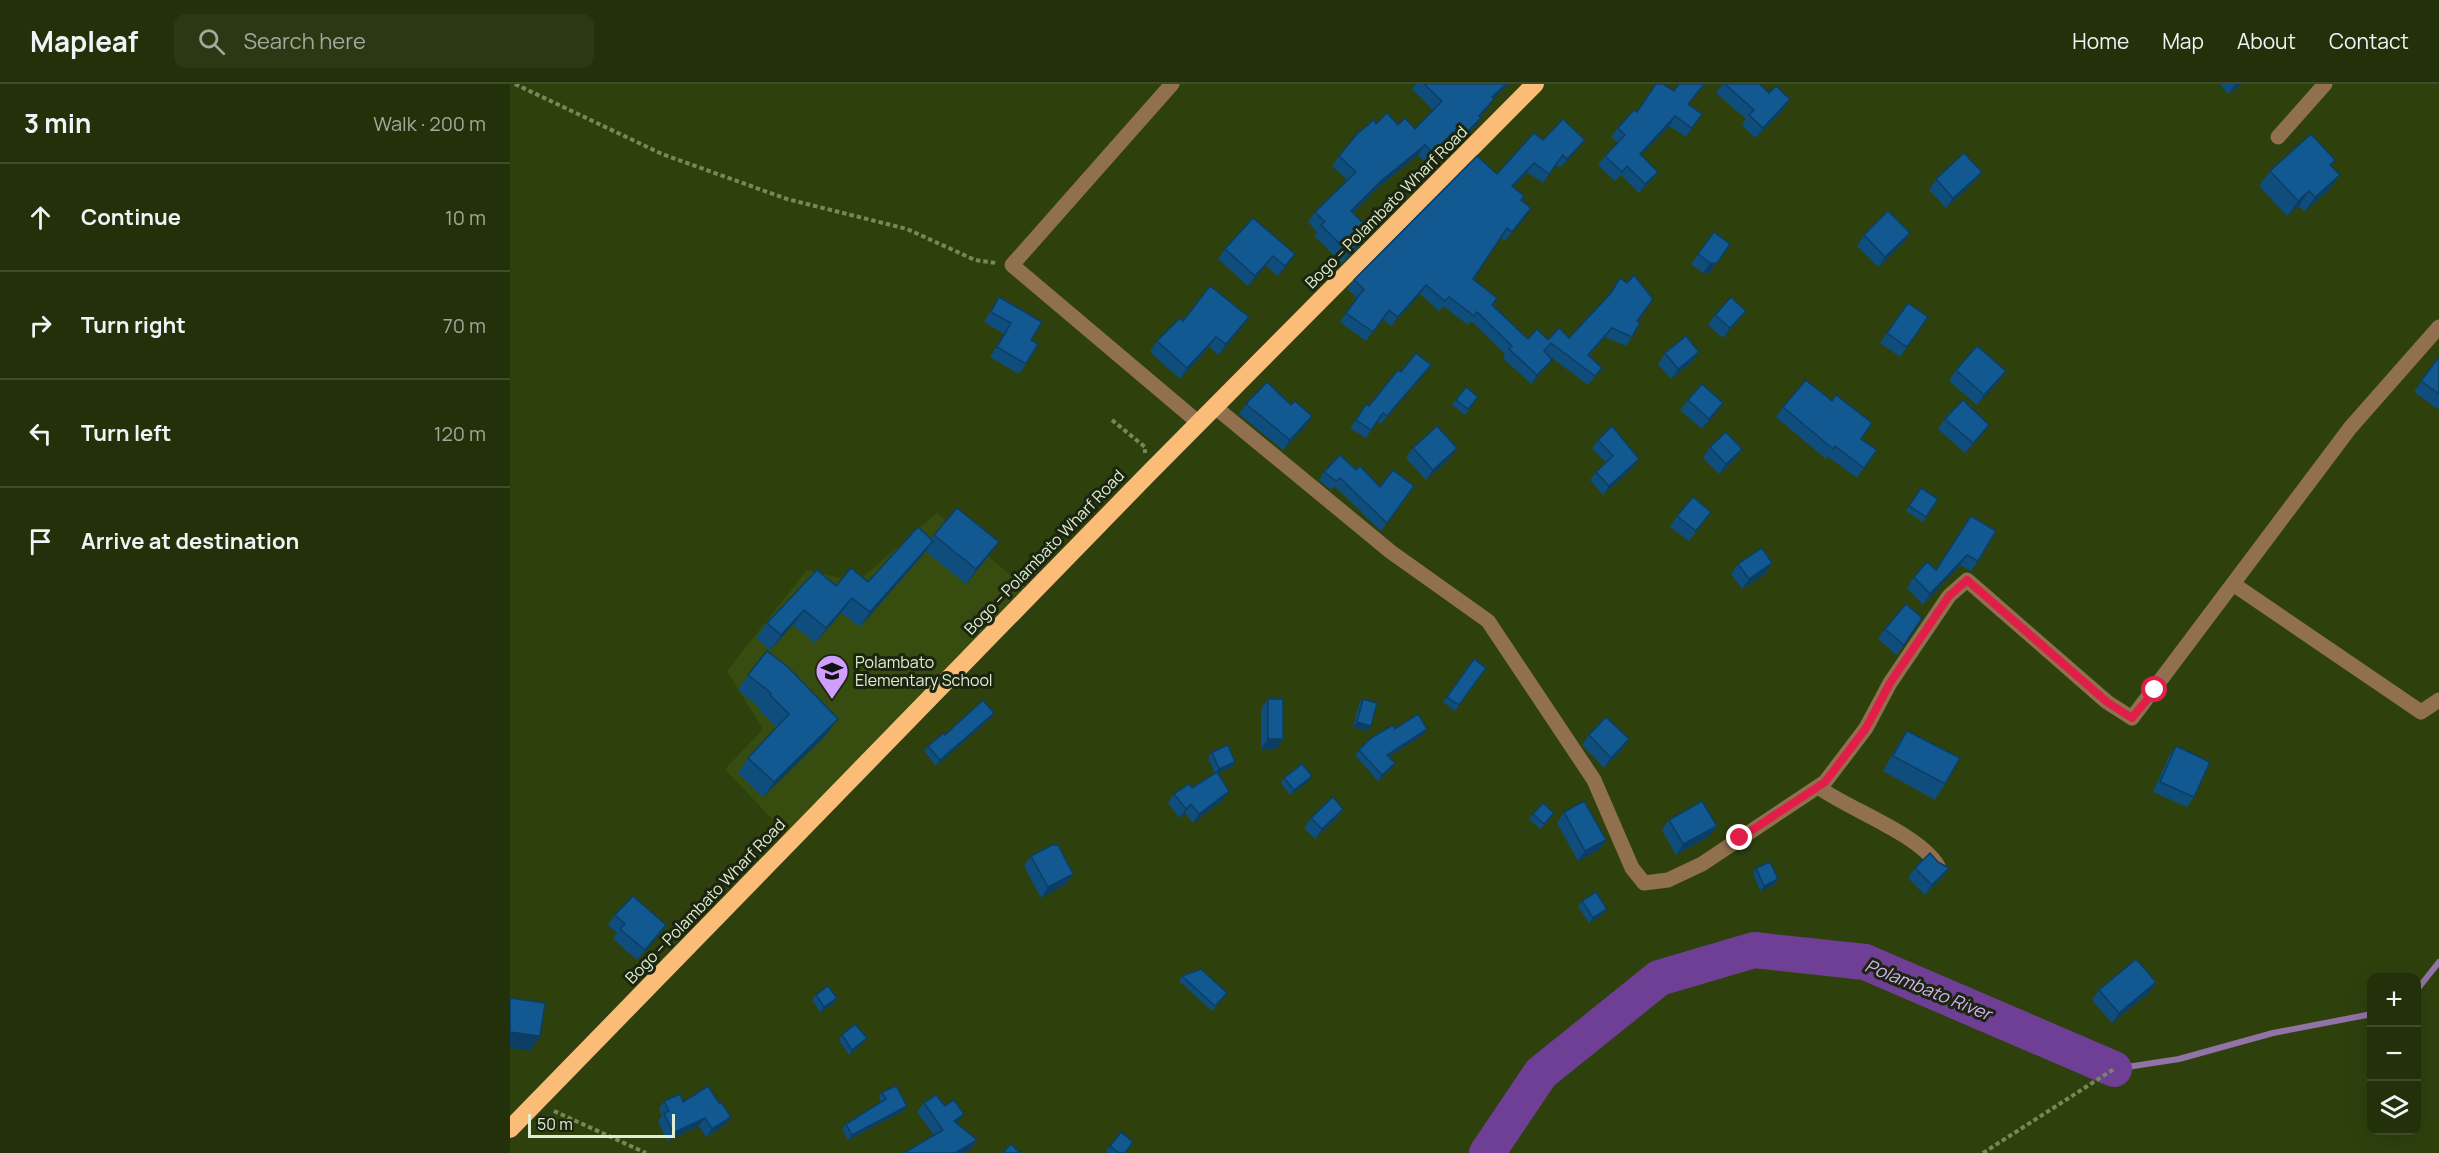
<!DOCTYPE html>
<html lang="en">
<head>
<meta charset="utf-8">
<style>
  body { margin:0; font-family:Manrope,sans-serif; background:#2a3913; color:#f1f3f6 }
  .controls { position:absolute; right:18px; bottom:18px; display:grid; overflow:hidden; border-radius:12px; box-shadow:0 6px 24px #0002 }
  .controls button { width:54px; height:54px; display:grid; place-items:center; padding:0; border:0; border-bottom:2px solid #3f4c2b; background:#22310a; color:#f1f3f6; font:30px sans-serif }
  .scale { position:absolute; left:18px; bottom:15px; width:147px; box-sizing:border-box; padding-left:6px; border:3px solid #e0edd1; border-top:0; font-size:16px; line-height:21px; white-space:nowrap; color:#e0edd1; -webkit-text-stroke:4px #1c250f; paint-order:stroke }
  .stop { position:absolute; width:18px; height:18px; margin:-14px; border:4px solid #e11d48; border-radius:50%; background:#fff }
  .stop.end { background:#e11d48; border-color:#fff; box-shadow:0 2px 6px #0008 }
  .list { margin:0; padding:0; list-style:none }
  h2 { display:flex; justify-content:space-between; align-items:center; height:78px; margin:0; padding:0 24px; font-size:26px }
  h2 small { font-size:20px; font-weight:400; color:#a2a99c }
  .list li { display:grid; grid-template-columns:39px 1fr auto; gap:18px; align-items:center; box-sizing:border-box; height:108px; padding:0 24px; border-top:2px solid #3f4c2b }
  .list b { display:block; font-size:22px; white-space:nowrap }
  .list em { font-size:20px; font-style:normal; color:#a2a99c }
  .icon { flex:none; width:33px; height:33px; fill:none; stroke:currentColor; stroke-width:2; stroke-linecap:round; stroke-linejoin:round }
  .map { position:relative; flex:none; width:1929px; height:1069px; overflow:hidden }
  header { display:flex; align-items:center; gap:36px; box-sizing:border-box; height:84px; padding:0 30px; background:#22310a; border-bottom:2px solid #3f4c2b }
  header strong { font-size:28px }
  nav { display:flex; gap:33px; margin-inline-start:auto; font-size:21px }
  .search { width:420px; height:54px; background:#2a3913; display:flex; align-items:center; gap:15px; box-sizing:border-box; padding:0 21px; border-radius:12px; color:#a2a99c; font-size:22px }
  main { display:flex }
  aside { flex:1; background:#22310a }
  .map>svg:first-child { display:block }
</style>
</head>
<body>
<header>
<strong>Mapleaf</strong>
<div class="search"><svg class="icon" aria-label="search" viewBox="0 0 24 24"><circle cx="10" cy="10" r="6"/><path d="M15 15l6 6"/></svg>Search here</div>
<nav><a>Home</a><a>Map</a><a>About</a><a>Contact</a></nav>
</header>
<main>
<aside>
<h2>3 min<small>Walk · 200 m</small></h2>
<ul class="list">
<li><svg class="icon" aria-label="ahead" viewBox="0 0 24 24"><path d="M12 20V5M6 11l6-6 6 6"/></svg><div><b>Continue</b></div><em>10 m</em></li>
<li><svg class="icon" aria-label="right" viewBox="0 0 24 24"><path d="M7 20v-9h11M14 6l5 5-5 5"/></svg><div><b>Turn right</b></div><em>70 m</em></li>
<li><svg class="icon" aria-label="left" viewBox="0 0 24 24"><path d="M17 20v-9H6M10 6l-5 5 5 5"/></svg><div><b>Turn left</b></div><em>120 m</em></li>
<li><svg class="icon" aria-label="arrive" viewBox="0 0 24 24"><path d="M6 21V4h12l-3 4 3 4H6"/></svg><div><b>Arrive at destination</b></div></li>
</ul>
</aside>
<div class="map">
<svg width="1929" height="1069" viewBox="0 0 1929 1069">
  <rect width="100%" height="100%" fill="#2e410d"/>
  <!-- built -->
  <path fill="#364d0f" d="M427,429L517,505L278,752L215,685L253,645L217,587L297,486L347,498Z"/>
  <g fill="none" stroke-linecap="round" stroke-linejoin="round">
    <!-- stream -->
    <g stroke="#9173a7" stroke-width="6">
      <path d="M1906,907L1929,878"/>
      <path d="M1604,985L1669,975L1763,949L1862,930"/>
    </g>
    <!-- river -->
    <path stroke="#6f3f95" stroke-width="36" d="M977,1069L1031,989L1149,894L1244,866L1355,878L1604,985"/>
    <!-- path -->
    <g stroke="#77875d" stroke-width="4" stroke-dasharray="4.5 3" stroke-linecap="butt">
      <path d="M5,0L152,70L277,115L397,145L465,176L486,179"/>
      <path d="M602,336L635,363V369"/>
      <path d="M44,1027L136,1069"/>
      <path d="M1473,1069L1604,985"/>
    </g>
    <!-- minor -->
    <g stroke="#90704e" stroke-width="15">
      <path d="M662,0L502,181L689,339"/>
      <path d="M1768,53L1815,0"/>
      <path d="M705,323L881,468L978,537L1084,696L1122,784L1134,799L1158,796L1192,780L1315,698L1356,644L1380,599L1439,512L1457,496L1597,618L1622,634L1840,344L1929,243"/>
      <path d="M1723,500L1911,628L1929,616"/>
      <path d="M1308,703C1340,726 1409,750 1428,782"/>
    </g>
    <!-- highway -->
    <path stroke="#fbbc78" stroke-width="18" d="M0,1045L638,390L1025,0"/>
  </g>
  <!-- wall -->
  <g fill="#0f4d7c">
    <path d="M906,0H999L984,14L977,25L970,33L964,44L943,65L936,58L916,79L908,71L865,106L843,129L854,157L832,179L804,152L807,148L798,138L805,128L838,97L822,82L829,72L866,40L888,41L905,45L923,26L902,5Z"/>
    <path d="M1169,0H1195L1178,20L1192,30L1176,53L1159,42L1131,71L1141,97L1129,109L1111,91L1105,97L1088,81L1095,72L1108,59L1101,53L1108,44L1126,28L1164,7Z"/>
    <path d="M1213,0H1249L1259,9L1280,15L1273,26L1245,54L1232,41L1236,35L1206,9Z"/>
    <path d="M1710,0H1732L1718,10Z"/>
    <path d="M1033,56L1068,65L1050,84L1046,80L1033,99L1017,88L1003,103L1011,117L1021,124L995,157L991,153L963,195L983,221L1018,255L1038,256L1059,254L1098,212L1110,194L1127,237L1122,253L1116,262L1095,253L1079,272L1085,293L1078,301L1037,270L1035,285L1021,300L993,274L995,270L961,237L958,241L933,222L929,227L910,210L881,242L872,235L856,257L830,238L847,214L837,205L844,196Z"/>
    <path d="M1825,76L1821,82L1830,91L1819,106L1794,128L1789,122L1777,132L1749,102L1760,87Z"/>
    <path d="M1472,88L1464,98L1436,124L1419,106L1426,95Z"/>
    <path d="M743,134L778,180L768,192L756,182L738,202L708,175L715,165Z"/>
    <path d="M1204,148L1220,160L1199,189H1193L1181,180Z"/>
    <path d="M1400,149L1393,159L1368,183L1347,162L1354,151Z"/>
    <path d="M489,213L521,256L516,280L509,290L480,273L494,250L474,238Z"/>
    <path d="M1398,219L1418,233L1390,273L1370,259Z"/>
    <path d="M1236,227L1228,237L1213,254L1198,241L1205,231Z"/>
    <path d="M739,233L709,271L699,263L670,295L640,268L647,257L673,237Z"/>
    <path d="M1155,269L1182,278L1161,295L1148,280Z"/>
    <path d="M1929,273V324L1928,325L1904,308Z"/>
    <path d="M921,281L915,289L871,340L867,337L856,354L840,344L856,320L859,322L891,288Z"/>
    <path d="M1446,286L1496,287L1489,297L1467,321L1439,297Z"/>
    <path d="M946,316L965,318L955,331L942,321Z"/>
    <path d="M1178,316L1206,329L1192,345L1170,326Z"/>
    <path d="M736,320L781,321L802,332L795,343L773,366L729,330Z"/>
    <path d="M1273,323L1351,355L1367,366L1347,394L1317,372L1316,375L1266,333Z"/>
    <path d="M1435,335L1472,351L1455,369L1428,345Z"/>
    <path d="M1088,356L1123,383L1093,411L1080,396L1086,388L1096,379L1082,364Z"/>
    <path d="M1200,363L1232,365L1225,375L1209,390L1193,374Z"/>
    <path d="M903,364L940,374L916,396L896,374Z"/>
    <path d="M846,386L870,403L904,402L871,447L824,402L821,406L809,396L814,388Z"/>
    <path d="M1411,404L1428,415L1413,438L1396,427Z"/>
    <path d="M1201,428L1179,457L1160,443L1167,432Z"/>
    <path d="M1461,432L1468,477L1461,487L1450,481L1413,521L1397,504L1404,493L1426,486Z"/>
    <path d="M424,451L478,473L456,500L415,467L350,543L331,529L305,559L283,541L260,566L246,554L257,539L326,502L358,498L421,455Z"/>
    <path d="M1228,480L1255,490L1232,505L1221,490Z"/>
    <path d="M1412,534L1387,571L1368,555L1375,545Z"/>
    <path d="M964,575L976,584L945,627L933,618Z"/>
    <path d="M238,591L317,650L253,713L228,689L238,674L267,644L249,626L250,624L228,606Z"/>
    <path d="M758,615L773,655L766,665H751V625Z"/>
    <path d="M853,615L861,642L858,647L843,643L849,620Z"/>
    <path d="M484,629L481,634L426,682L414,667L418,662L435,651Z"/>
    <path d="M885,645L914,650L878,673L881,685L868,697L845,671L849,666Z"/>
    <path d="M1397,647L1435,700L1425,716L1373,687L1387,662Z"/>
    <path d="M1079,651L1112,665L1094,684L1072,661Z"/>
    <path d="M1666,662L1684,713L1677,723L1643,708L1659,672Z"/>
    <path d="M702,668L725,678L722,683L708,689L713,716L683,739L675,729L669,734L658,719L664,710L682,704L705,690L698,673Z"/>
    <path d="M774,694L798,698L780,711L771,699Z"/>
    <path d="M833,725L826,735L805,755L794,744L801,734Z"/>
    <path d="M1054,728L1096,756L1089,766L1068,777L1047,739Z"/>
    <path d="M1023,730L1041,734L1030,745L1019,735Z"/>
    <path d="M1159,736L1199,752L1166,771L1152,746Z"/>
    <path d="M521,772L556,800L531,814L514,782Z"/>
    <path d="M1428,778L1439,784L1432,794L1415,811L1398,794L1405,784Z"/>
    <path d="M1246,784L1268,795L1264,801L1250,807L1243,789Z"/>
    <path d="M1072,817L1093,830L1079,839L1068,822Z"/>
    <path d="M105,831L156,841L149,851L127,876L103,855L107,849L98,841Z"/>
    <path d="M672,892L717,909L702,927L669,897Z"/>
    <path d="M1646,898L1639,909L1602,939L1582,916L1589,906Z"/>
    <path d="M306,911L327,914L323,920L310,928L302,916Z"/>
    <path d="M332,951L353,959L339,971L329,956Z"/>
    <path d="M372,1008L393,1027L338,1056L332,1045L336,1040L371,1018L369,1013Z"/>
    <path d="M154,1017L173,1018L215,1041L196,1053L189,1042L157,1057L148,1037L152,1032L149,1025Z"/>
    <path d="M414,1019L447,1040L467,1056L461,1065L454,1069H394L424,1051L407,1028Z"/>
    <path d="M611,1048L615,1069H598L596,1067Z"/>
  </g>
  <!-- shaded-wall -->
  <g fill="#0c3e65">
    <path d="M996,0H999L975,23L982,13Z"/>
    <path d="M1725,0H1732L1718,10Z"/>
    <path d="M984,15L977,25L962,42L969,32Z"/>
    <path d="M1280,15L1273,26L1245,54L1253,44Z"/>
    <path d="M1165,32L1159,42L1124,79L1130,70Z"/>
    <path d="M971,34L964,44L943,65L950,55Z"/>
    <path d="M943,48L936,58L916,79L923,69Z"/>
    <path d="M1075,56L1068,65L1050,84L1057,75Z"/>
    <path d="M915,61L908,71L865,106L834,137L841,127L872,96Z"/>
    <path d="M1024,79L1017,88L996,112L1002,102Z"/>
    <path d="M1148,88L1141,97L1129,109L1135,100Z"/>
    <path d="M1472,88L1464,98L1436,124L1443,114Z"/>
    <path d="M1830,91L1819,106L1794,128L1805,113Z"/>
    <path d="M1799,107L1789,122L1777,132L1788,117Z"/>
    <path d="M1021,124L1015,134L995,157L1002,148Z"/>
    <path d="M861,147L854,157L832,179L839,169Z"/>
    <path d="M1400,149L1393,159L1368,183L1375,173Z"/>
    <path d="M785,170L778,180L768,192L775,182Z"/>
    <path d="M763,172L756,182L738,202L745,192Z"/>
    <path d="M1200,179H1207L1199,189H1193Z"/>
    <path d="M916,201L910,210L881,242L888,233Z"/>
    <path d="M1236,227L1228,237L1213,254L1220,244Z"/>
    <path d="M739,233L732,243L709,271L716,260Z"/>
    <path d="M1102,244L1095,253L1071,280L1078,271Z"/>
    <path d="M706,253L699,263L670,295L677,284Z"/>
    <path d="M1189,268L1182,278L1161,295L1168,285Z"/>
    <path d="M1042,276L1035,285L1021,300L1027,291Z"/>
    <path d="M921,281L915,289L871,340L877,332Z"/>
    <path d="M1496,287L1489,297L1467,321L1474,311Z"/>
    <path d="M1213,319L1206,329L1192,345L1199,335Z"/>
    <path d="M802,332L795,343L773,366L780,356Z"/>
    <path d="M1479,341L1472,351L1455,369L1463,359Z"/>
    <path d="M947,364L940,374L916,396L923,386Z"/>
    <path d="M1232,365L1225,375L1209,390L1216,380Z"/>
    <path d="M1129,375L1123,383L1093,411L1099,402Z"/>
    <path d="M423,457L412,472L350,543L360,528Z"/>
    <path d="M489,458L478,473L456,500L466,485Z"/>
    <path d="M1457,471L1450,481L1413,521L1420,510Z"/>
    <path d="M1262,479L1255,490L1232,505L1239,495Z"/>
    <path d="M342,514L331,529L305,559L316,544Z"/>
    <path d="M294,526L283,541L260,566L271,551Z"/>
    <path d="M484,629L481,634L426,682L430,676Z"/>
    <path d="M328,635L317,650L253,713L264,698Z"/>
    <path d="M847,638L861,642L858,647L843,643Z"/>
    <path d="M917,645L914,650L873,676L877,671Z"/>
    <path d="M758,655H773L766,665H751Z"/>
    <path d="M1119,655L1112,665L1094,684L1101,674Z"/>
    <path d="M725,678L722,683L705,690L709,685Z"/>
    <path d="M885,679L881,685L868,697L872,691Z"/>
    <path d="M802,692L798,698L780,711L784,706Z"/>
    <path d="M719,707L713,716L683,739L689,730Z"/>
    <path d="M681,720L675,729L669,734L676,725Z"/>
    <path d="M833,725L826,735L805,755L812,745Z"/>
    <path d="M1207,742L1199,752L1166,771L1173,760Z"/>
    <path d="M1096,756L1089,766L1068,777L1075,767Z"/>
    <path d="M1439,784L1432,794L1415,811L1422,801Z"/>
    <path d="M563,790L556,800L531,814L538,803Z"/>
    <path d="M1268,795L1264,801L1250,807L1254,802Z"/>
    <path d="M1097,825L1093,830L1079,839L1083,834Z"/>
    <path d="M156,841L149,851L127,876L135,866Z"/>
    <path d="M1646,898L1639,909L1602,939L1609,929Z"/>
    <path d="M327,914L323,920L310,928L314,923Z"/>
    <path d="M0,948L30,952L20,967L0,964Z"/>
    <path d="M357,954L353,959L339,971L342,966Z"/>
    <path d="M397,1022L393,1027L338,1056L342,1051Z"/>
    <path d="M454,1030L447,1039L438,1046L444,1037Z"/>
    <path d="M221,1033L215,1041L196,1053L202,1045Z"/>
    <path d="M195,1034L189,1042L157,1057L163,1049Z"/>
    <path d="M467,1056L461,1065L454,1069H445Z"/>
  </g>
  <!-- building -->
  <g fill="#115990" stroke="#0c3e65" stroke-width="1.5">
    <path d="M914,0H996L982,13L984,15L969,32L971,34L950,55L943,48L923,69L915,61L872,96L841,127L861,147L839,169L811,141L815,138L805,128L846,88L829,72L847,50L864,36L866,40L877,29L888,41L895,34L905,45L932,17Z"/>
    <path d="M1146,0H1153L1164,7L1169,0H1194L1178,20L1192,30L1182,44L1165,32L1130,70L1148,88L1135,100L1117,82L1112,88L1095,72L1115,51L1108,44L1124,26L1127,28Z"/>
    <path d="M1215,0H1249L1259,9L1266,2L1280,15L1253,44L1239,31L1244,26Z"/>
    <path d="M1053,35L1075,56L1057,75L1053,71L1039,90L1024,79L1002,102L1014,112L1011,116L1021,124L1002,148L997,144L963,195L987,214L982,221L1018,255L1027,245L1038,256L1049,244L1059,254L1101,209L1110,194L1117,199L1124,191L1143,215L1127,237L1130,238L1122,253L1102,244L1078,271L1092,284L1085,292L1041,259L1034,267L1042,276L1027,291L999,265L1002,262L967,228L964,232L939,213L935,217L916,201L888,233L879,226L863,248L836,229L854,205L844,196L967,72L987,90L1024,49L1033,56Z"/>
    <path d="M1801,50L1825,76L1820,81L1830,91L1805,113L1799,107L1788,117L1760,87Z"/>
    <path d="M1454,69L1472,88L1443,114L1426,95Z"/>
    <path d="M1378,127L1400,149L1375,173L1354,151Z"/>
    <path d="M743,134L785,170L775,182L763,172L745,192L715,165Z"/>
    <path d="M1204,148L1220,160L1207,179H1200L1188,170Z"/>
    <path d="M700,202L739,233L716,260L706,253L677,284L647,257L670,234L673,237Z"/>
    <path d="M489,213L532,238L521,256L528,260L516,280L487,263L501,239L481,228Z"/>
    <path d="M1221,213L1236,227L1220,244L1205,231Z"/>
    <path d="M1398,219L1418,233L1397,263L1377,249Z"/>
    <path d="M1176,252L1189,268L1168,285L1155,269Z"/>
    <path d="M1467,262L1496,287L1474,311L1446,286Z"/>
    <path d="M906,269L921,281L877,332L873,329L861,346L846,336L856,320L859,322L888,286L891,288Z"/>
    <path d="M1929,273V310L1911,297Z"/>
    <path d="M1296,296L1322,317L1326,311L1362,339L1351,355L1367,366L1354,384L1325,362L1323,365L1273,323Z"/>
    <path d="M757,298L781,321L785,317L802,332L780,356L736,320Z"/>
    <path d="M1192,300L1213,319L1199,335L1178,316Z"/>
    <path d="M956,303L968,313L958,325L946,316Z"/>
    <path d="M1453,316L1479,341L1463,359L1435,335Z"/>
    <path d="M927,342L947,364L923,386L903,364Z"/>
    <path d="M1102,342L1129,375L1099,402L1086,388L1103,372L1088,356Z"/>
    <path d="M1216,348L1232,365L1216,380L1200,363Z"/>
    <path d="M830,371L846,386L850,382L870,403L883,386L904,402L877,439L830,394L826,397L814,388Z"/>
    <path d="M1411,404L1428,415L1416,433L1399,422Z"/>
    <path d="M1183,413L1201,428L1186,447L1167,432Z"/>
    <path d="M447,424L489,458L466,485L424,451Z"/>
    <path d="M1461,432L1486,447L1468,477L1457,471L1420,510L1404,493L1417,478L1426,486Z"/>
    <path d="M408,443L423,457L360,528L342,514L316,544L294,526L271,551L257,539L307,486L326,502L341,484L358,498Z"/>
    <path d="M1252,464L1262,479L1239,495L1228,480Z"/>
    <path d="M1396,520L1412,534L1394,561L1375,545Z"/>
    <path d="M257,567L279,584L328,635L264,698L238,674L279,630L260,611L261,609L238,591Z"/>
    <path d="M964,575L976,584L949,621L937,613Z"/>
    <rect x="758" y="615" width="15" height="40"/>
    <path d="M853,615L867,619L861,642L847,638Z"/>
    <path d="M473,616L484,629L430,676L418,662L434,649L435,651Z"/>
    <path d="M908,630L917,645L877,671L885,679L872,691L849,666L861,654L883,641L885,645Z"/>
    <path d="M1096,633L1119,655L1101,674L1079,651Z"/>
    <path d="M1397,647L1450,674L1435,700L1383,672Z"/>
    <path d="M718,661L725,678L709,685L702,668Z"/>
    <path d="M1666,662L1700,678L1684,713L1650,698Z"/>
    <path d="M792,680L802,692L784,706L774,694Z"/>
    <path d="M707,688L719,707L689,730L681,720L676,725L664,710L679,700L682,704Z"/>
    <path d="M823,713L833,725L812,745L801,734Z"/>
    <path d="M1074,717L1096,756L1075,767L1054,728Z"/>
    <path d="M1192,717L1207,742L1173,760L1159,736Z"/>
    <path d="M1033,719L1044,729L1034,740L1023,730Z"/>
    <path d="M542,761H548L563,790L538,803L521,772Z"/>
    <path d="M1420,769L1428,778L1439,784L1422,801L1405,784Z"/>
    <path d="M1260,778L1268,795L1254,802L1246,784Z"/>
    <path d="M1086,808L1097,825L1083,834L1072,817Z"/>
    <path d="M123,812L156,841L135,866L110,845L115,840L105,831Z"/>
    <path d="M1626,875L1646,898L1609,929L1589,906Z"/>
    <path d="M691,885L717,909L705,922L672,892Z"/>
    <path d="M318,902L327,914L314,923L306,911Z"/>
    <path d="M0,914L35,919L30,952L0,948Z"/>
    <path d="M345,940L357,954L342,966L332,951Z"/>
    <path d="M198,1002L209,1019L211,1018L221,1033L202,1045L195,1034L163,1049L154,1029L159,1027L154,1017L170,1010L173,1018Z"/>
    <path d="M386,1002L397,1022L342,1051L336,1040L376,1015L372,1008Z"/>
    <path d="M426,1011L435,1022L444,1016L454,1030L444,1037L467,1056L445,1069H394L433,1046L414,1019Z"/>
    <path d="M611,1048L623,1058L615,1069H609L600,1062Z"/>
    <path d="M501,1060L510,1069H493Z"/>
  </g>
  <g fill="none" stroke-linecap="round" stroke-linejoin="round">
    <!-- route -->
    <path stroke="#e11d48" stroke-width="8" d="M1230,754L1315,698L1356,644L1380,599L1439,512L1457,496L1597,618L1622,634L1645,606"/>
  </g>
  <!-- icons -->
  <defs>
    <symbol id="school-pin" viewBox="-11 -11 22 30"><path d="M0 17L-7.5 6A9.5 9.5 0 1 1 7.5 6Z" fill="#d19dfe" stroke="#1c250f"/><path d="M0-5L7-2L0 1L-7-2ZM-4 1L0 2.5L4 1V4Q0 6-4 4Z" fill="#111"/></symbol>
  </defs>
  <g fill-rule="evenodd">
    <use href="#school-pin" x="303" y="568" width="38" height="52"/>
  </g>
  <g text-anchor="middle" stroke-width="6" stroke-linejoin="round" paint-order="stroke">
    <!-- street labels -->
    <g font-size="16" fill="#e0edd1" stroke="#1c250f">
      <text transform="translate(876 123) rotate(-45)" y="6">Bogo – Polambato Wharf Road</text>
      <text transform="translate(534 468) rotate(-46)" y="6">Bogo – Polambato Wharf Road</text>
      <text transform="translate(195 817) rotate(-46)" y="6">Bogo – Polambato Wharf Road</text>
    </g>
    <!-- poi labels -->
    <g font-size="16" fill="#e0edd1" stroke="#1c250f" text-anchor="start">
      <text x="345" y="584">Polambato<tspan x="345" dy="18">Elementary School</tspan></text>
    </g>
    <!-- water labels -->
    <g font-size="18" font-style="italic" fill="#d4b0f5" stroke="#1c250f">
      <text transform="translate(1418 906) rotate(22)" y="6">Polambato River</text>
    </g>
  </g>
</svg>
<div class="controls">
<button>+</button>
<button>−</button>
<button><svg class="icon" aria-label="layers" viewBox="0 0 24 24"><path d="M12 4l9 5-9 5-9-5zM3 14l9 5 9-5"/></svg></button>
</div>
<div class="scale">50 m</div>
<div class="stop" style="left:1645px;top:606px"></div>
<div class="stop end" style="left:1230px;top:754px"></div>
</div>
</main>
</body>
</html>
